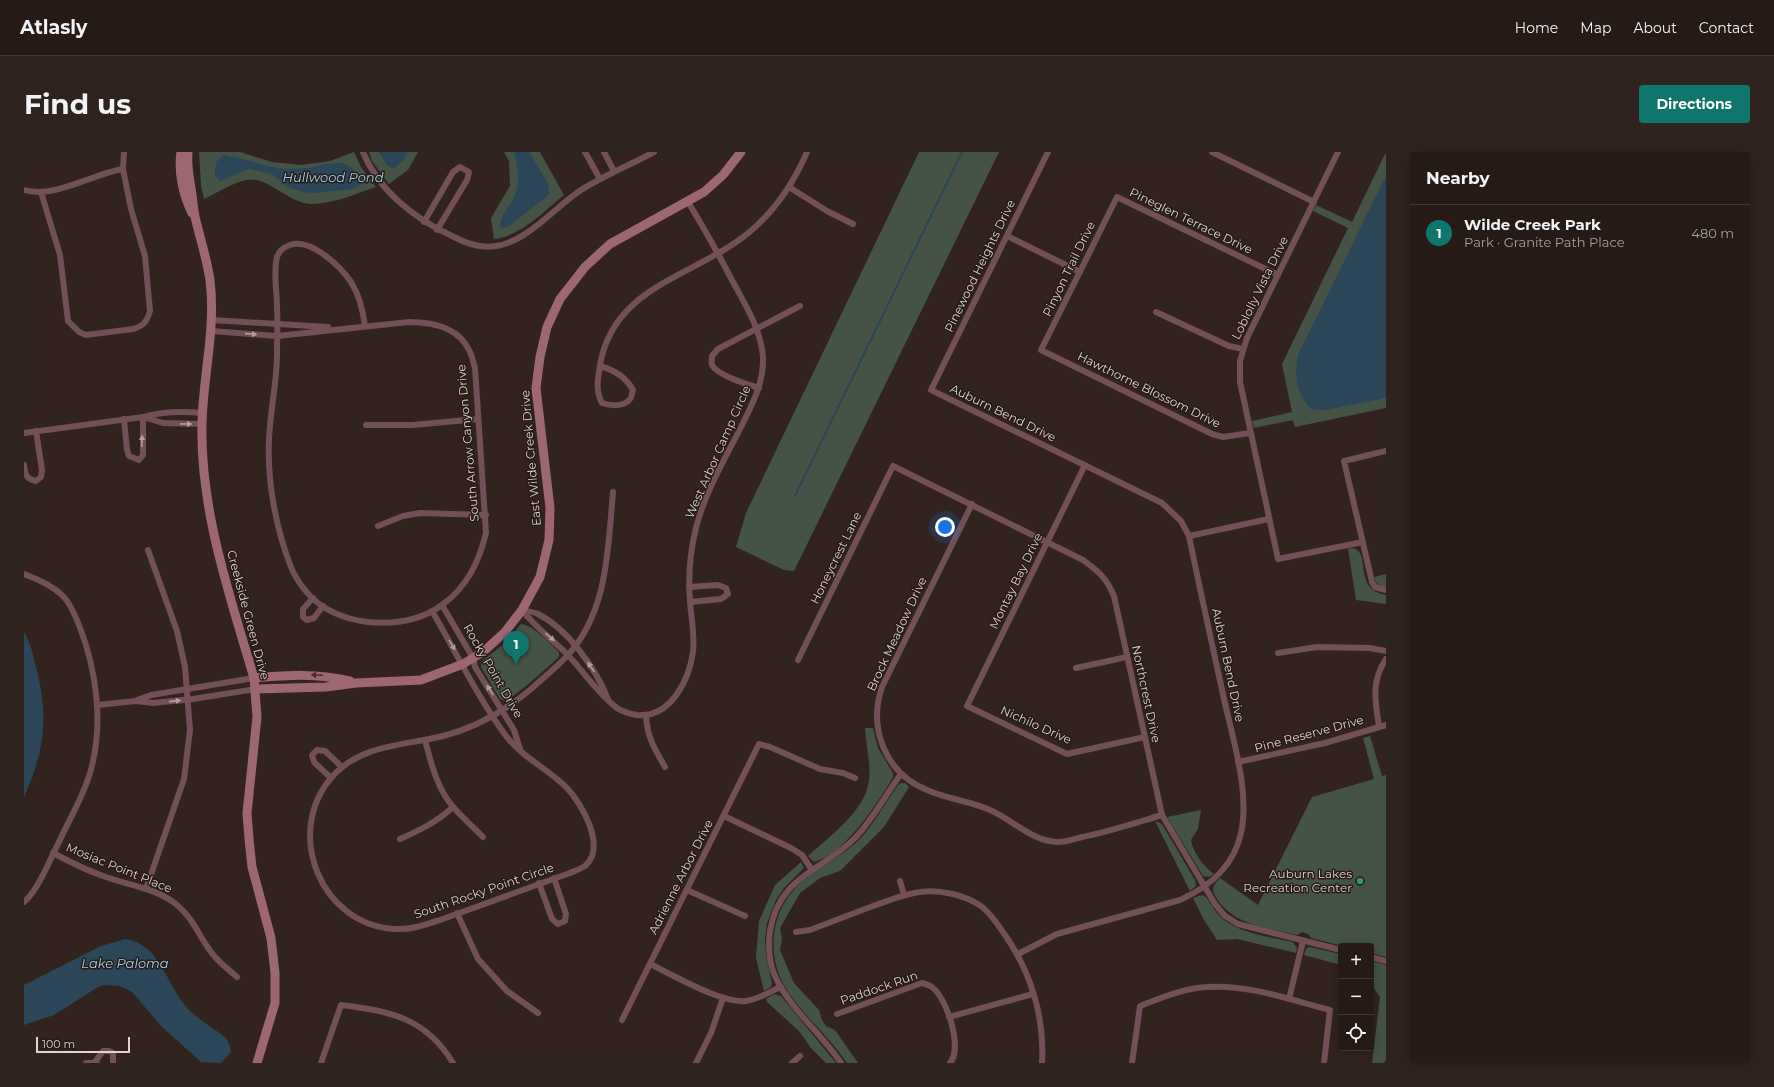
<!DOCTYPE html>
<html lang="en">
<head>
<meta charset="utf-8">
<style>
  body { margin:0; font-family:Montserrat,sans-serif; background:#2e231f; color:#f1f3f6 }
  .controls { position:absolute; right:12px; bottom:12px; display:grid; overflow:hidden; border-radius:4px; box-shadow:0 2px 10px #0003 }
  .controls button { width:36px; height:36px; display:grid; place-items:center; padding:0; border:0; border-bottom:1px solid #423835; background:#261a16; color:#f1f3f6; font:20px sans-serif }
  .scale { position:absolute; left:12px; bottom:10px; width:94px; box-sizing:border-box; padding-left:4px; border:2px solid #ded4d0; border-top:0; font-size:11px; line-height:14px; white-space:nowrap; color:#ded4d0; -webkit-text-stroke:3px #281a14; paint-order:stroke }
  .you { position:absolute; left:921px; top:375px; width:14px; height:14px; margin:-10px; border:3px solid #fff; border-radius:50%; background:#1a73e8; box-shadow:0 0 0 6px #1a73e833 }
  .badge { display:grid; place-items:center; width:26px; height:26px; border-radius:50%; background:#0f766e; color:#fff; font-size:13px; font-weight:700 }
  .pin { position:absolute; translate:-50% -33px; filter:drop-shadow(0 1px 2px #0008) }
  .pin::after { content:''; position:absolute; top:21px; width:14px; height:12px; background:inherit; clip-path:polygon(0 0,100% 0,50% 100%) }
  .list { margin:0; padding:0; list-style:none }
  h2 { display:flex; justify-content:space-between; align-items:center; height:52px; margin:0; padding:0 16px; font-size:17px }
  h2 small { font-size:13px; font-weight:400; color:#a4a1a1 }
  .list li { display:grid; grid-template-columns:26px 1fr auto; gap:12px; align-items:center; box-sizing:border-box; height:56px; padding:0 16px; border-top:1px solid #423835 }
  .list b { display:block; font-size:15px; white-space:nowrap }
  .list p { margin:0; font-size:13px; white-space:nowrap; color:#a4a1a1 }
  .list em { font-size:13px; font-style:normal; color:#a4a1a1 }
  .icon { flex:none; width:22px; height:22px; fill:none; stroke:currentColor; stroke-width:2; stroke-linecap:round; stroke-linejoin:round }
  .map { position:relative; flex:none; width:1362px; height:911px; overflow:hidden; border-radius:4px }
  header { display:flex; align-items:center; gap:24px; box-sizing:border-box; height:56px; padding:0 20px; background:#261a16; border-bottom:1px solid #423835 }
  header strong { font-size:19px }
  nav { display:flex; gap:22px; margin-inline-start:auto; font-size:14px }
  .intro { display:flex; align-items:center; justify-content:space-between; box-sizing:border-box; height:96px; padding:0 24px }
  h1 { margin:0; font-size:28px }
  .button { padding:10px 18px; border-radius:4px; background:#0f766e; color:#fff; font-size:14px; font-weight:700 }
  main { display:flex; gap:24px; padding:0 24px }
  aside { flex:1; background:#261a16; border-radius:4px; box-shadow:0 2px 10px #0003 }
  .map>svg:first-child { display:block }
</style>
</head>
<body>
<header>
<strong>Atlasly</strong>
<nav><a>Home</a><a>Map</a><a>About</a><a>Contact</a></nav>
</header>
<div class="intro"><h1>Find us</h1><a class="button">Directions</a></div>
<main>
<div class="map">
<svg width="1362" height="911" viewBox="0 0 1362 911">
  <rect width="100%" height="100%" fill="#32231e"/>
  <!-- green -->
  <g fill="#445345">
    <path d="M175,0H216L248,10L277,13L306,9L330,0L337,15L352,35C331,42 309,52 287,52C263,51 243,23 222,28C208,31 193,41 180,47L177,33Z"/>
    <path d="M345,0H394L384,18L365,32L348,9Z"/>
    <path d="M480,0H516L540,43C519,60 497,84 470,87L467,66L486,34L485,9Z"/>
    <path d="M895,0H975L770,419L760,418L712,395L722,361Z"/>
    <path d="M1362,0V256L1271,275L1269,268L1230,276L1228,269L1268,260L1258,212L1324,76L1289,59L1292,53L1328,70Z"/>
    <path d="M1329,396C1348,401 1328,437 1362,443V452L1332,448L1324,397Z"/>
    <path d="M1362,422V435C1355,434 1352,432 1350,425Z"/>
    <path d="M497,472C509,473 526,491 535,500V505L501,535L482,549L476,547L457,515L458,509L481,491Z"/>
    <path d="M841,576H849L854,596L869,621V625C855,650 819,704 790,710L784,704C805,685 841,659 845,629C847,612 842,593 841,576Z"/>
    <path d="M1346,584L1358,624L1362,623V805L1347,801V794H1319L1287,786L1284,782L1278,780L1273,783C1245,776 1211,774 1193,747C1187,738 1188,734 1196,726L1234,753L1288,645L1350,627L1339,586Z"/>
    <path d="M877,631H881L885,635L860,675L816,719L796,726L776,741L756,776L758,787L756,798L770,831L795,858L798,868L802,874L811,878L834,911H823C805,884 775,860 760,833C741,799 748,754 779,729C797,714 818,704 835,688C850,672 861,651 874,633Z"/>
    <path d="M1177,658L1174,677L1167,688C1169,701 1180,715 1190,722L1185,725L1179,724L1143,665Z"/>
    <path d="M1131,669L1138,672L1171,728L1172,734L1166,739Z"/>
    <path d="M777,710L780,716L760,736L752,748L743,771L741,787L742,804L748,831L747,835L740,839L732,806L735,769L751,733Z"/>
    <path d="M1178,743L1182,745C1187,752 1192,761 1199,767C1218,782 1246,785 1269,790L1273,796L1272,801L1213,787L1193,788L1180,768L1169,746Z"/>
    <path d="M1285,795L1317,802V813L1280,803L1282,797Z"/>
    <path d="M1347,809L1362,813V911H1348L1356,845L1347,832Z"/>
    <path d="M750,842L757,844L812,911H802L787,896L775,879L743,850L742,847Z"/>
  </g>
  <!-- water -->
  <g fill="#2b4658">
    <path d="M355,0H384L380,8L370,17L363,13Z"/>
    <path d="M490,0H505L524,31L525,41L521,46L484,75L478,76L476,73C477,65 482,58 487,51C497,34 495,18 490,0Z"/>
    <path d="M200,3C221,6 241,15 262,17C271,17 281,16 290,15C299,13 308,10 317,11C325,12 334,21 338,28L336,33L329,37L291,41L278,40L266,36L248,22L225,17L196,29L191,23C191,14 191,7 200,3Z"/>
    <path d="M1362,24V246L1302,258L1287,257C1272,241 1270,223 1274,203Z"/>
    <path d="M0,480C7,491 9,503 12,515C25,565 21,598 0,645Z"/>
    <path d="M101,787C137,791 143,836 165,858C176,869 190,876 202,886L205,892L207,900L197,911L177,910L137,874L108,840L95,834L80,833L74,835L30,863L0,873V833L77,794Z"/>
  </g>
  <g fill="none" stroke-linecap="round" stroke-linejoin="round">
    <!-- stream -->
    <path stroke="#2b4658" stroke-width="2" d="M771,344L938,0"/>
    <!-- street -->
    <g stroke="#735057" stroke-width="6">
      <path d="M339,0C355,39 391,67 428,84C441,91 456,97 472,94C503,90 531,55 557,38C581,23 606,13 630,0"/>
      <path d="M561,0L576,27"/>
      <path d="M580,0L590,19"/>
      <path d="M1188,0L1290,50"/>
      <path d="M1314,0L1223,186L1216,209V230L1254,407L1339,390"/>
      <path d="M765,35L803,59L829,72"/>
      <path d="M0,38C30,47 68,22 99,17"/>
      <path d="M17,40L36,103L44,169L55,180L62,183L109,177C120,174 123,169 126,159L121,104L107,57L99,17L100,0"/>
      <path d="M400,70L429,20L436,15L445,20L443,28L413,78"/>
      <path d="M983,84L1056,120"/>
      <path d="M1132,160L1205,194L1219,197"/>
      <path d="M188,168L304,175"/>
      <path d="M188,179L253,184L385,170C408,170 434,175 445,198C448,203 449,210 451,216L462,381C455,410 443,435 418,453C385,477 332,476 298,454C285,445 273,430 267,415C252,377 243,329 245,288C246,259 253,231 253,202C253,186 254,171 253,155C253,139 249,121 253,105C255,99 260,95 266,93C287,86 316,114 327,130C336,144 339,159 341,174"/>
      <path d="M576,214C590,218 602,225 609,238C608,240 608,245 606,247C600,255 586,254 578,251C571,238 574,227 576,213C590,131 676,124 729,77C754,55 770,30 783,0"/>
      <path d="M735,236C724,233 693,223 688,213C687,211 688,207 688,204L694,197L776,154"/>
      <path d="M119,265L139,271L178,272"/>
      <path d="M100,267L103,298L105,304L115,308L119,303V265"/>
      <path d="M342,273H388L454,267"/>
      <path d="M0,281L119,265C139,259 158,259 179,261"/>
      <path d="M1226,281L1199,285L1188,282L1017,198L1093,45L1254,123"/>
      <path d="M1362,299L1320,309L1348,430L1351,435L1362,438"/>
      <path d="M0,313C1,322 2,327 12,329L17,325L18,318L12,279"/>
      <path d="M1061,313L943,554L1043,602L1121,585"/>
      <path d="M948,352L858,535C844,576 861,621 903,638C923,647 946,649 966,658C989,668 1009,690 1034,690C1042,690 1051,687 1058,685C1085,680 1111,671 1138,663"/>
      <path d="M354,374L379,364L396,361L462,363"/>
      <path d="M1165,384L1245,367"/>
      <path d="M0,422C14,427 28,433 39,444C47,452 50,462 55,473C73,519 80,573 66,621C59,645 45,668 35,690C26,707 15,737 0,750"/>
      <path d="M665,435L694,433L702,436L704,442L697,447L666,450"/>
      <path d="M289,446L279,457V465L283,468L290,466L299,454"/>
      <path d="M418,453L449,506L451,515L490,578L496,597"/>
      <path d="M498,458C511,475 528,487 543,502C560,520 573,541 593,556C599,560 606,562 613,563C647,566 665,528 669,500C671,484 667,465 666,449C664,424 666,400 672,376C681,340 701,307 717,275C728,253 740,231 739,205C737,178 722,154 709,130C695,103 680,76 664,50"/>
      <path d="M498,458C503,459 509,460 514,462C544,477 572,517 584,547"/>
      <path d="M408,459C432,500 454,546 482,584C498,605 524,617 542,635C558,651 582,694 562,713C558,717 550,719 546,721L416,768C401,773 387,778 371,777C297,773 260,682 307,626C336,592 379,594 419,584C451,576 482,558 507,537C519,526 532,516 543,504C584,461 584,395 589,340"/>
      <path d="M1254,501L1293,495L1346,496L1362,499"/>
      <path d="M774,508L869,314L1059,408C1075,420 1082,425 1090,444L1138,663L1191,752L1201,764L1214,772L1317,798"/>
      <path d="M1052,516L1103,505"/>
      <path d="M113,548L127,543L230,526"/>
      <path d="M74,553L112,549L129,551L169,547L232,537"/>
      <path d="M622,563C623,585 630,596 641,615"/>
      <path d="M1355,574C1351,549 1347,529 1362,507"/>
      <path d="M401,588C407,611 413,637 430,656C439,666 449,675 459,685"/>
      <path d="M1214,610L1301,591L1362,573"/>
      <path d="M307,626L290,610L288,603L293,598L301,599L318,615"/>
      <path d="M700,664L767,696L778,703L788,718"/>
      <path d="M376,687C396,678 413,670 429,655"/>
      <path d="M29,701C46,710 62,718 79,724C103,733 133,736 153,753C169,766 175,784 187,800C194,810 204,817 213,825"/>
      <path d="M876,729L880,743"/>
      <path d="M515,731L528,767L534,772L541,769L542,762L530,726"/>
      <path d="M122,737L160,627L166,578L161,515L153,479L124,398"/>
      <path d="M663,738L721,764"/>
      <path d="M433,761L454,807L483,839L514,861"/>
      <path d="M772,780L786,778C807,770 828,762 849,754C864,749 879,742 896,740C915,737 941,743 957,754C966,761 973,771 979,780C1006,818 1021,864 1018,911"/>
      <path d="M994,802L1033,782L1156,748C1185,735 1210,714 1217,681C1226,640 1209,588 1200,547C1188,492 1176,438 1165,384L1157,369L1138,351L907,238L1024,0"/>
      <path d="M1347,805L1362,809"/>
      <path d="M626,812C649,823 698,852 722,849C735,847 746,840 756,835"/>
      <path d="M1265,847L1279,789"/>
      <path d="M813,862L898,831C902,832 906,833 909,836C923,847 939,896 926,911"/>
      <path d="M925,865L1009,842"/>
      <path d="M598,868L735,592L746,595L796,617L819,621L831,626"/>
      <path d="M62,911H73"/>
      <path d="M70,911L79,899H85L89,901V911"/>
      <path d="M297,911L317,853C366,859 402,866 429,911"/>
      <path d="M672,911L687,881L699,846"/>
      <path d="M768,911L776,904"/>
      <path d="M817,911C797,881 766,857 751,824C745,811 744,793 746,779C755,724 797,720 831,686C849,667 862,642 877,622"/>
      <path d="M1108,911L1116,854C1137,846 1160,836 1183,835C1224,832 1266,848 1306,858L1300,911"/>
    </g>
    <!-- secondary -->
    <g stroke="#9d6772" stroke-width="9">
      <path d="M157,0C154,20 159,43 168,61"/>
      <path d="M164,0C163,11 165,25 167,36C169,47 169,58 172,69C177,89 183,108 186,128C192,178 179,223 178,272C176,359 206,444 230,526L233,565L223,661L225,687L228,715L247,786L251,821V851L233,911"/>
      <path d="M230,526C265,523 292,521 326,529"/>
      <path d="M232,537L302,535L332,531L397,528L439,512L459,500L481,480L498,458L516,425L525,388L526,356L512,236L516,205L523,175L536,147L561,115L586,92L680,40L699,23L717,0"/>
    </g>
  </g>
  <!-- one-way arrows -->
  <defs><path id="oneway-solid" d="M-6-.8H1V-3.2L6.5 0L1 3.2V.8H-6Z"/></defs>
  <g fill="#b39fa0">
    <use href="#oneway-solid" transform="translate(227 182) rotate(4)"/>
    <use href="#oneway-solid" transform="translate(162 272) rotate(1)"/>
    <use href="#oneway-solid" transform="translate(118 289) rotate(-89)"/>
    <use href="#oneway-solid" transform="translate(526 485) rotate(41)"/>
    <use href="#oneway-solid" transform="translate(428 493) rotate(59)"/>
    <use href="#oneway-solid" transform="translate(567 515) rotate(-124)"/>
    <use href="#oneway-solid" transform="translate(466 538) rotate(-122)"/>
    <use href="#oneway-solid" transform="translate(151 549) rotate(-6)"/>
  </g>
  <use fill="#452d2c" href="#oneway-solid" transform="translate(293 523) rotate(-177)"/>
  <!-- markers -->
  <circle fill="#2e9e5b" stroke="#281a14" stroke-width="1.5" cx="1336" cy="729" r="4"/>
  <g text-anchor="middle" stroke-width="3" stroke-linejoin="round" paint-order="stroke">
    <!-- street labels -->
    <g font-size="12" fill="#ded4d0" stroke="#281a14">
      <text transform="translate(1167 69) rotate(26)" y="4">Pineglen Terrace Drive</text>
      <text transform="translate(956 114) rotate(-64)" y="4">Pinewood Heights Drive</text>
      <text transform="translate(1045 117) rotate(-64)" y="4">Pinyon Trail Drive</text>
      <text transform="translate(1236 136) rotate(-64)" y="4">Loblolly Vista Drive</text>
      <text transform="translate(1125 238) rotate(26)" y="4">Hawthorne Blossom Drive</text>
      <text transform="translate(979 261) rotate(26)" y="4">Auburn Bend Drive</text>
      <text transform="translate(444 291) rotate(-95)" y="4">South Arrow Canyon Drive</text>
      <text transform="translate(694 300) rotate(-66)" y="4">West Arbor Camp Circle</text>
      <text transform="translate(507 306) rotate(-95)" y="4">East Wilde Creek Drive</text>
      <text transform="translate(812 406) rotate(-64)" y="4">Honeycrest Lane</text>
      <text transform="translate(992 429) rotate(-64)" y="4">Montay Bay Drive</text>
      <text transform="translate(224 463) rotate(75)" y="4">Creekside Green Drive</text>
      <text transform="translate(873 482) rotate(-65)" y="4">Brock Meadow Drive</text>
      <text transform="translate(1204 513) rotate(78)" y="4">Auburn Bend Drive</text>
      <text transform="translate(469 519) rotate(60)" y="4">Rocky Point Drive</text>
      <text transform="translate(1122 542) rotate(78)" y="4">Northcrest Drive</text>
      <text transform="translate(1012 573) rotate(24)" y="4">Nichilo Drive</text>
      <text transform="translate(1285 582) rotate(-15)" y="4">Pine Reserve Drive</text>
      <text transform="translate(95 716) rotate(22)" y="4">Mosiac Point Place</text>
      <text transform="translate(657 725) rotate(-63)" y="4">Adrienne Arbor Drive</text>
      <text transform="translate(460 739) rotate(-19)" y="4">South Rocky Point Circle</text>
      <text transform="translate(855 836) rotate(-19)" y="4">Paddock Run</text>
    </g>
    <!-- poi labels -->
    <g font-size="12" fill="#ded4d0" stroke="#281a14" text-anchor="end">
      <text x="1328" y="726">Auburn Lakes<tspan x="1328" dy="14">Recreation Center</tspan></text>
    </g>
    <!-- water labels -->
    <g font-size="13" font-style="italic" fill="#9ed3f8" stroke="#281a14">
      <text x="309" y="30">Hullwood Pond</text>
      <text x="101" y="816">Lake Paloma</text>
    </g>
  </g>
</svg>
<div class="controls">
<button>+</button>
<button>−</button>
<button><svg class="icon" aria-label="locate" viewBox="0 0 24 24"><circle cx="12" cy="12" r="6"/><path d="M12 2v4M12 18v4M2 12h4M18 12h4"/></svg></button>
</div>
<div class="scale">100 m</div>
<div class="you"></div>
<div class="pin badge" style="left:492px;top:512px">1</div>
</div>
<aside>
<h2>Nearby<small></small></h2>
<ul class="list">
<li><span class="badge">1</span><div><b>Wilde Creek Park</b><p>Park · Granite Path Place</p></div><em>480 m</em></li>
</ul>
</aside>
</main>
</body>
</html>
